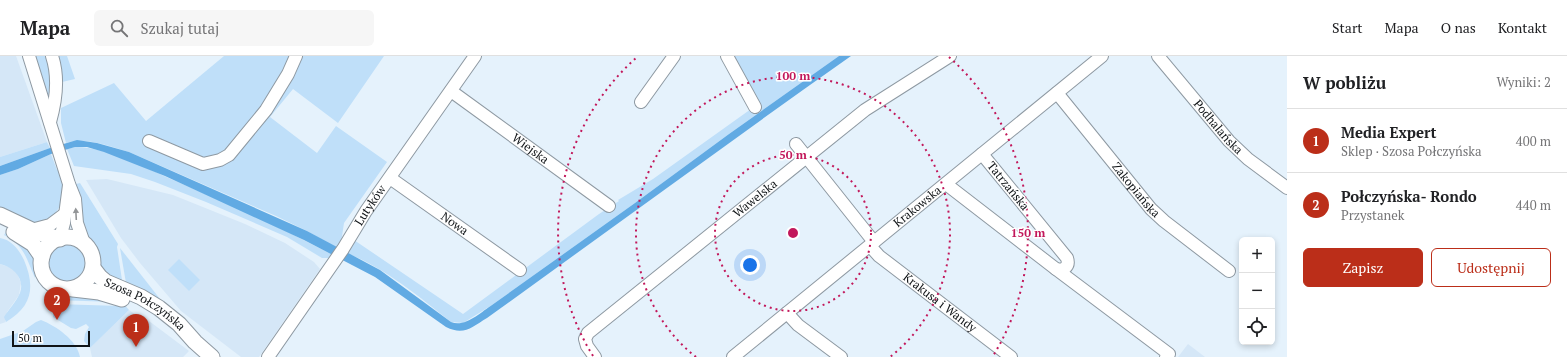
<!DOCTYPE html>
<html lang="pl">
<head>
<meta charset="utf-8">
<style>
  body { margin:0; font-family:"PT Serif",serif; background:#f6f6f6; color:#202124 }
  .controls { position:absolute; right:12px; bottom:12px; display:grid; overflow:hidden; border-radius:6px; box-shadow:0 2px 6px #0003 }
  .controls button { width:36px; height:36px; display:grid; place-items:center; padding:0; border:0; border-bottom:1px solid #e0e0e0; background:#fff; color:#202124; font:20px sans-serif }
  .scale { position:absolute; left:12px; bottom:10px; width:78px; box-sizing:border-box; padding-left:4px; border:2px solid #101417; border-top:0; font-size:11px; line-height:14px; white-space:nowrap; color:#101417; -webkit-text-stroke:3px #fff; paint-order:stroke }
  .you { position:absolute; left:750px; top:209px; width:14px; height:14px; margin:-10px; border:3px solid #fff; border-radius:50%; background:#1a73e8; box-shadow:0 0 0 6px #1a73e833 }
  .badge { display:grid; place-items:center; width:26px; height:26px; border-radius:50%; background:#bb2e19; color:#fff; font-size:13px; font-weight:700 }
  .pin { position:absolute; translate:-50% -33px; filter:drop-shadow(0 1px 2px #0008) }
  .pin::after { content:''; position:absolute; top:21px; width:14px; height:12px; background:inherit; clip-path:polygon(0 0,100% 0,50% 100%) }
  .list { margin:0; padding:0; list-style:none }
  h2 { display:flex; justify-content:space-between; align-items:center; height:52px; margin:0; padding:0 16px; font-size:17px }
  h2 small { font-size:13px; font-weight:400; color:#757577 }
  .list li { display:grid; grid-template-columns:26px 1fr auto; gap:12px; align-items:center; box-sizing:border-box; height:64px; padding:0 16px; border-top:1px solid #e0e0e0 }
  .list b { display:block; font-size:15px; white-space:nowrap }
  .list p { margin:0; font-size:13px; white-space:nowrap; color:#757577 }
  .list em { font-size:13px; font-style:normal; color:#757577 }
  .actions { display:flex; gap:8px; padding:12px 16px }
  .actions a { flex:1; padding:9px 0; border:1px solid #bb2e19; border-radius:6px; text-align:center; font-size:14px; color:#bb2e19 }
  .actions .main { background:#bb2e19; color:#fff }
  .icon { flex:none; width:22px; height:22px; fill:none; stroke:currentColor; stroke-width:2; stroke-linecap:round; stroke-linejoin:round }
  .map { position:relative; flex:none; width:1287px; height:301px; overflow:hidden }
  header { display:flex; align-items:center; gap:24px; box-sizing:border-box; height:56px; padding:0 20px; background:#fff; border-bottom:1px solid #e0e0e0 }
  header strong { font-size:19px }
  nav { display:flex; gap:22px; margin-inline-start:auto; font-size:14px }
  .search { width:280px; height:36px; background:#f6f6f6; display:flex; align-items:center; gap:10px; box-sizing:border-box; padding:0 14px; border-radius:6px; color:#757577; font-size:15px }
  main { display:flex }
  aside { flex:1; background:#fff }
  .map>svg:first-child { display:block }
</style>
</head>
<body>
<header>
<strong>Mapa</strong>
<div class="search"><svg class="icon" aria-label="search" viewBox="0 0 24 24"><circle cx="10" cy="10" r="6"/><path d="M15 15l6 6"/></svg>Szukaj tutaj</div>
<nav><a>Start</a><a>Mapa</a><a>O nas</a><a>Kontakt</a></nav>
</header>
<main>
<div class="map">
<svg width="1287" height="301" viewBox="0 0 1287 301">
  <rect width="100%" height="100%" fill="#e5f2fc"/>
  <!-- built -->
  <g fill="#d5e7f7">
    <path d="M0,0H16L47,86L0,101Z"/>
    <path d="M107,123L173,139L245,168L285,187L314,206L320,213L259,301H241L181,255L140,207L121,182L86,124Z"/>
    <path d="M0,208L12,212L17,217L21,227L19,239L7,256L5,265L6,266L0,268Z"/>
    <path d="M129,254L143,264L145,262L189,295L183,301H92L90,292Z"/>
    <path d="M1188,288L1205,301H1178Z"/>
  </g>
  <!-- green -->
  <g fill="#bfdff9">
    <path d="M34,0H48L50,6L49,44Z"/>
    <path d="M57,0H67L75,23L62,26L61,12Z"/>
    <path d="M224,0H384L338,67L293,33L270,61L317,97L336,70L387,106L344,167L341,187L337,192L307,175L276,160L129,96C108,90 87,81 66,87L61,67V52L114,27L146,65Z"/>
    <path d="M721,0H839L729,78L635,147L492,249L463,267L451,266C421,242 382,210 346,197L354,184L463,258L599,158L619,145L618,144L653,123L751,53Z"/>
    <path d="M47,86L50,92L0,110V101Z"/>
    <path d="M75,91C104,90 150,114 178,126C230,149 282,172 333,199L330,202H322L287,181L206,146L155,126L131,118L74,110L67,93Z"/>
    <path d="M51,98L57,114L59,113C64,133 66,150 49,163C44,167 35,169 28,167C19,165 9,159 0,155V119L18,113Z"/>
    <path d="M80,127L118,188L117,191L122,224L120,229L100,212L97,196L83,172L76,128Z"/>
    <path d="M6,176L24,185L35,204V222C26,202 25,190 4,179Z"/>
    <path d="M0,182C12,184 19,194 24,204C35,230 33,250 6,266L4,261C9,253 16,246 20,237C25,223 14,211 0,208Z"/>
    <circle cx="67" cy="208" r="19"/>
    <path d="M120,192L160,243V244L126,227Z"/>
    <path d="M179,203L200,224L189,235L168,214Z"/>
    <path d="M69,239H79L114,246L55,244L60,241Z"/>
    <path d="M122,246L129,254L90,292L84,285L85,278L89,271L86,268L76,273L71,272L53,261V252L55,248L120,250Z"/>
    <path d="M41,264C56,270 77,284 80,301H0V283L23,275L36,266Z"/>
  </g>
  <!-- water -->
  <path fill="#61aae3" d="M839,0H851C729,86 608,175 487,262C472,271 464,280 446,271L375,221L304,184L165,120L104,96L87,91H75L51,98L18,113L0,119V110L50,92L77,84L97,87L129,96L307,175L380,214L451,266C465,272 481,256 492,249L635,147L729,78Z"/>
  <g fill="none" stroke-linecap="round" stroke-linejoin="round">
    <defs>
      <g id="minor">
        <path d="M29,0L69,128L75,143L77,167L84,187"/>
        <path d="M727,0L755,51"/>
        <path id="s1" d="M1158,0L1229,85L1248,103L1287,132"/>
        <path id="s2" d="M451,35L609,150"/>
        <path id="s3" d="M1057,37L1151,153L1164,165L1229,215"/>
        <path d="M641,46L674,0"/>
        <path d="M50,66C56,45 59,21 52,0"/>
        <path d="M149,85L203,108L220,104L229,99L266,54L288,18L296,0"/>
        <path d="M796,88L874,186"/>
        <path id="s4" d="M390,122L520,214"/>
        <path d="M946,128L1056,213C1063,215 1070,211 1067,202L982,98"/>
        <path d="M31,174L50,169L66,157"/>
        <path d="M60,182L64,167L69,129"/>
        <path id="s5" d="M870,190L879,200L1011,301"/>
        <path d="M1056,213L1169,298L1166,301"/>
        <path d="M787,257L798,269L841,301"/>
        <path id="s6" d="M268,301L343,193L366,155L475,0"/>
        <path id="s7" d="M595,301L587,290L585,283L588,277L865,54L950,0"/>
        <path id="s8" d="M733,301L1102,0"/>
      </g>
      <g id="major">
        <path d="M0,159L36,176L60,183"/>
        <path d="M14,176L33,188L42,201"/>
        <circle cx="67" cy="207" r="26"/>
        <path id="s9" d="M93,212L100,221L106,226L141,241L159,252L179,268L195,286L212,301"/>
        <path d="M73,233L99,236L122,243"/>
      </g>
    </defs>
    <!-- minor casing -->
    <use href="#minor" stroke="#8e99a2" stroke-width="14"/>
    <!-- major casing -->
    <use href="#major" stroke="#8e99a2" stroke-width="17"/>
    <!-- minor -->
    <use href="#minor" stroke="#fff" stroke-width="12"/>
    <!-- major -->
    <use href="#major" stroke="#fff" stroke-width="15"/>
  </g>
  <!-- one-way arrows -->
  <defs><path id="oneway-solid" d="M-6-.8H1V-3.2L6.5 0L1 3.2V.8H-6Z"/></defs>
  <use fill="#939597" href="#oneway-solid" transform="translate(76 158) rotate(-93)"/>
  <!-- distance rings -->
  <g fill="none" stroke="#c2185b" stroke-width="2" stroke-dasharray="2 4">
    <circle cx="793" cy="177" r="78"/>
    <path d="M696 301A157 157 0 1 1 890 301"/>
    <path d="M593 300A235 235 0 0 1 637 1M949 1A235 235 0 0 1 993 300"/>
  </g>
  <g text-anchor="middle" stroke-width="3" stroke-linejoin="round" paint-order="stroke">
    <!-- street labels -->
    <g font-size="12" fill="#101417" stroke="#fff">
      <text dy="4" stroke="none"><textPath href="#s1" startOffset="93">Podhalańska</textPath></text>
      <text dy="4" stroke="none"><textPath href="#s2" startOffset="98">Wiejska</textPath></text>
      <text transform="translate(1008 130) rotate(51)" y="4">Tatrzańska</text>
      <text dy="4" stroke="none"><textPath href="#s3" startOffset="125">Zakopiańska</textPath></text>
      <text dy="4" stroke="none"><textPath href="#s7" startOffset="242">Wawelska</textPath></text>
      <text dy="4" stroke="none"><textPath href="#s6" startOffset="183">Lutyków</textPath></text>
      <text dy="4" stroke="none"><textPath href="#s8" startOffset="238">Krakowska</textPath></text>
      <text dy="4" stroke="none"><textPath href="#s4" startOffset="79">Nowa</textPath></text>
      <text dy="4" stroke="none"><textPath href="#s5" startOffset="90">Krakusa i Wandy</textPath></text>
      <text dy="4" stroke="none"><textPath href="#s9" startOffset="64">Szosa Połczyńska</textPath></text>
    </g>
  </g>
  <circle cx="793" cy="177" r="6" fill="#c2185b" stroke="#fff" stroke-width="2"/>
  <g font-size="12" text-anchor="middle" font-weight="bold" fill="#c2185b" stroke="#fff" stroke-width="3" stroke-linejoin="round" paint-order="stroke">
    <text x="793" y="24">100 m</text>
    <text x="793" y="103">50 m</text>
    <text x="1028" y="181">150 m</text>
  </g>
</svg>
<div class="controls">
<button>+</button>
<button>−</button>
<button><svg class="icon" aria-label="locate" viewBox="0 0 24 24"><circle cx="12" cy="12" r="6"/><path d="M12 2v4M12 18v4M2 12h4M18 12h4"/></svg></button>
</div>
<div class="scale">50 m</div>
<div class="you"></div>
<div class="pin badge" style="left:136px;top:291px">1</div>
<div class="pin badge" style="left:57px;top:264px">2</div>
</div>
<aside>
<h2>W pobliżu<small>Wyniki: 2</small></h2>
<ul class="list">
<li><span class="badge">1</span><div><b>Media Expert</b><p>Sklep · Szosa Połczyńska</p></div><em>400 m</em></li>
<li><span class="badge">2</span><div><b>Połczyńska- Rondo</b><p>Przystanek</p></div><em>440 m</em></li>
</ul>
<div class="actions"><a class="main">Zapisz</a><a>Udostępnij</a></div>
</aside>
</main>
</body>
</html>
